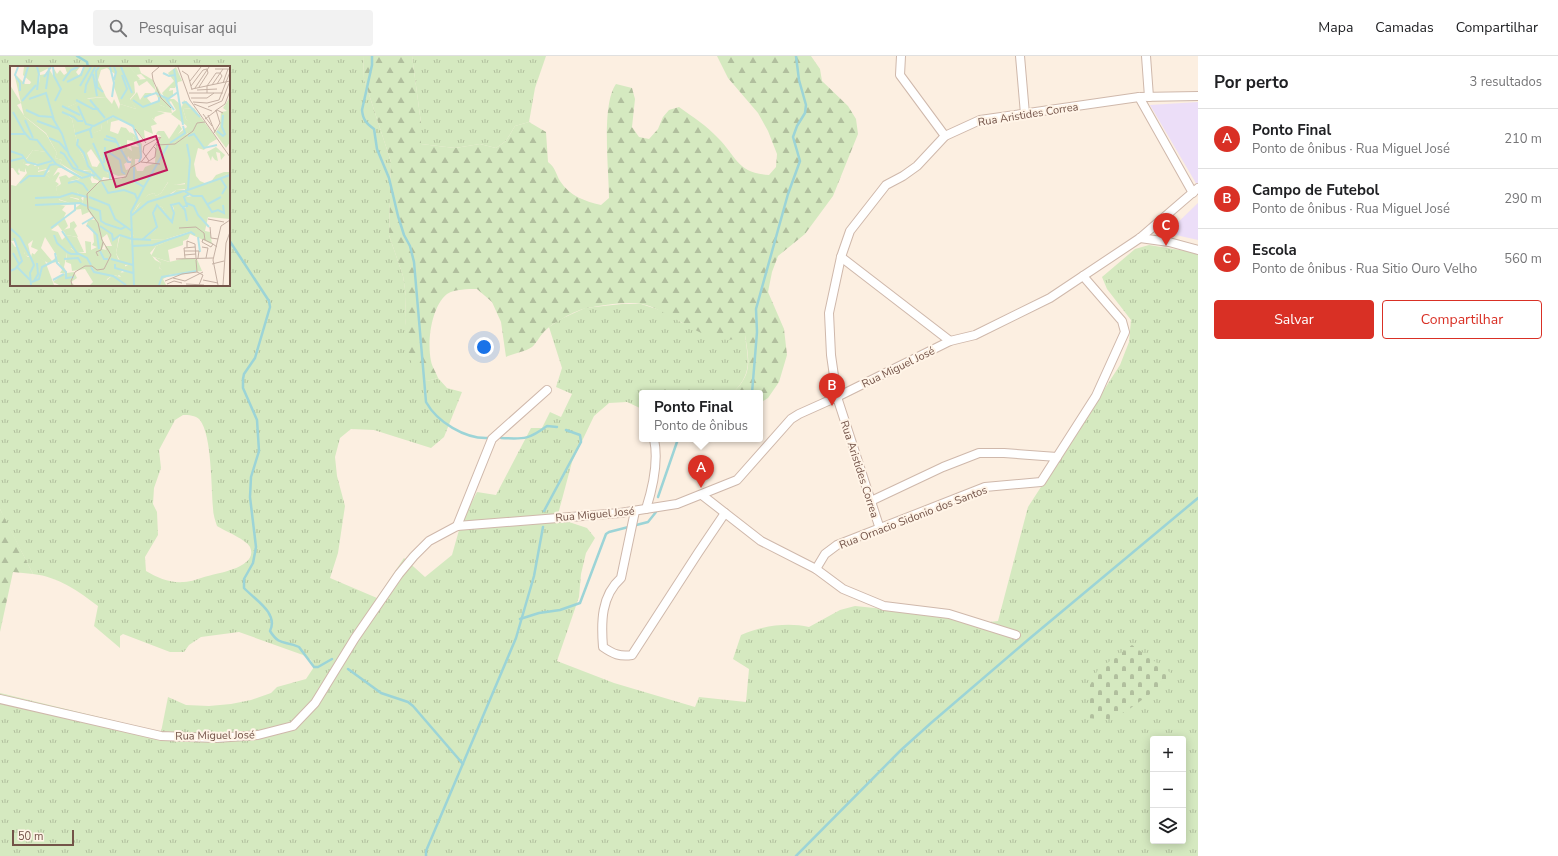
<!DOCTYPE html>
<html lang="pt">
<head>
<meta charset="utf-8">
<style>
  body { margin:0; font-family:"Nunito Sans",sans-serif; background:#f2f2f2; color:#202124 }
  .controls { position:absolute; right:12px; bottom:12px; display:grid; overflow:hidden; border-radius:4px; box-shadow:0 2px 10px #0003 }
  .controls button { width:36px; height:36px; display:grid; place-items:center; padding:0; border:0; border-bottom:1px solid #e0e0e0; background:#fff; color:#202124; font:20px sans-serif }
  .scale { position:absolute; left:12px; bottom:10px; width:62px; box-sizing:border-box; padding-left:4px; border:2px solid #735348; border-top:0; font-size:11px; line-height:14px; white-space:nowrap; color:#735348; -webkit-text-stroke:3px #fff4e7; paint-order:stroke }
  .you { position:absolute; left:484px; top:291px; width:14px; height:14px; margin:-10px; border:3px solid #fff; border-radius:50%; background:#1a73e8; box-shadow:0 0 0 6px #1a73e833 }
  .badge { display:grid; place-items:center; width:26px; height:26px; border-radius:50%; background:#d93025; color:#fff; font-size:13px; font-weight:700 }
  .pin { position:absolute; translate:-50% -33px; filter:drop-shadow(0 1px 2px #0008) }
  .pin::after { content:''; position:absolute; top:21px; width:14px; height:12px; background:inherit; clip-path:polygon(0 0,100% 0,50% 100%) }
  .popup { position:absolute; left:639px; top:334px; width:124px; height:52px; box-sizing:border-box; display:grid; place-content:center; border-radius:4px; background:#fff; filter:drop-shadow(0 1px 3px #0005); font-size:13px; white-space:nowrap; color:#757577 }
  .popup b { font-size:15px; color:#202124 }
  .popup::after { content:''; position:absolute; left:50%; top:100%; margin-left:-8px; border:8px solid transparent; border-top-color:#fff }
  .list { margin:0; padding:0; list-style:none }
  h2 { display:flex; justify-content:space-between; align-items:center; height:52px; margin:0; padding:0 16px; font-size:17px }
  h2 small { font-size:13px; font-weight:400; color:#757577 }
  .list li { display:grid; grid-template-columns:26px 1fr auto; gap:12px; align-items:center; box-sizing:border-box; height:60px; padding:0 16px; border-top:1px solid #e0e0e0 }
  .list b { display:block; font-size:15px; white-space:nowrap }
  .list p { margin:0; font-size:13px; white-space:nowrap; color:#757577 }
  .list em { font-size:13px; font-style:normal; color:#757577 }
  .actions { display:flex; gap:8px; padding:12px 16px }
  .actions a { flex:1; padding:9px 0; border:1px solid #d93025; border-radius:4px; text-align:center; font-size:14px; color:#d93025 }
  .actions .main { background:#d93025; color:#fff }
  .icon { flex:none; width:22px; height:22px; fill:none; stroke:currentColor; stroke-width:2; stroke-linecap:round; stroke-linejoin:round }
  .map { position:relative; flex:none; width:1198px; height:800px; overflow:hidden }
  header { display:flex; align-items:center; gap:24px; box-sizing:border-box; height:56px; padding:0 20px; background:#fff; border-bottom:1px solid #e0e0e0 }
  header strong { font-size:19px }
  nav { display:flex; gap:22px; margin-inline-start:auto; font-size:14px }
  .search { width:280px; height:36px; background:#f2f2f2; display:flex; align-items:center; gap:10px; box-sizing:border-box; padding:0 14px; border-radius:4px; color:#757577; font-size:15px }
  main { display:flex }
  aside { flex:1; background:#fff }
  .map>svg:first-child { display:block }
</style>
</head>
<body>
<header>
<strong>Mapa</strong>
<div class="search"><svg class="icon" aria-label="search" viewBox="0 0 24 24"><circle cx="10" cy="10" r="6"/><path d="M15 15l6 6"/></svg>Pesquisar aqui</div>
<nav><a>Mapa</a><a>Camadas</a><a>Compartilhar</a></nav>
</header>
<main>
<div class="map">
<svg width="1198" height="800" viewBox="0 0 1198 800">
  <defs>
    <pattern id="grass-tufts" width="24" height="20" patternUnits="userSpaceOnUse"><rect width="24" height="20" fill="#d5e9c0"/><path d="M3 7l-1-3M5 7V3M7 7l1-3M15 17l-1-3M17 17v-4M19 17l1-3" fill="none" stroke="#b1bf9e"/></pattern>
    <pattern id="forest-firs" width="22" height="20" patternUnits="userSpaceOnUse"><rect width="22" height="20" fill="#d5e9c0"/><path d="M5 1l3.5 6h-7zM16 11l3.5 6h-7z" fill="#b1bf9e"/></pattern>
    <pattern id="cemetery-stones" width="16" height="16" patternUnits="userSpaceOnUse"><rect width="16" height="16" fill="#d5e9c0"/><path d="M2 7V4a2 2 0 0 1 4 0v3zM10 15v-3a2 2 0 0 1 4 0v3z" fill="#b1bf9e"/></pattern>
  </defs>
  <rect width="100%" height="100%" fill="#fcefe1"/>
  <!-- education -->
  <g fill="#ecdef8">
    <path d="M1198,46V128L1197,129L1150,49Z"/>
    <path d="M1198,147V184L1167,177Z"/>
  </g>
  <!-- grass -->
  <g fill="url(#grass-tufts)" fill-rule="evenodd">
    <path d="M0,0H363L364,23L391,106L389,179L403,220L406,240L405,262L407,277L427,325L438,322L447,332L462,336L444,381L431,392L374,374L351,373L340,382L335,401L337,420L345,450L338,497L330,522L377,542L404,502L425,521L452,499L461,467L477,436L496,439L531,372H542L550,356L561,361L572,338L556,331L562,312L549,271L561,263L585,252L622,248H641L666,256L682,267L745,279C748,305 753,316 733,337H642V353L627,346L609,347L594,360L572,406L557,462L587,472L595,482L586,497L581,518L579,541L557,605L614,627L695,651L699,641L746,646L749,613L733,603L741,579C761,570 787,566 809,571L840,554L855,550L923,557L974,568L998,565L1028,451L1120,309L1129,286L1131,264L1107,233L1102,221L1135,193L1149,189L1198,197V800H0V637L161,676L168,641L186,649L209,650L231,648L251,644L271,637L277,631L306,623L314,611L311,604L303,599L239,576L201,581L189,589L184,596H170L123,578L120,580V592L94,570L98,550C78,535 59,521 33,518L4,462L0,453ZM11,11H229V229H11ZM183,359C189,359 195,359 200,364C212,380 211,431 213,452C213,458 215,464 217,470C225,475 247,484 250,491C259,511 219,517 208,520C200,522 191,526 184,526C169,527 158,522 146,515L145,501L158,479L157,456L153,448L154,432L161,412L159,394L175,364ZM1153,683H1183V785H1153Z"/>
    <path d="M412,0H546L535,32L529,66L515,70L506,85L496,92L480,88L455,92L421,88V67Z"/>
  </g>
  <!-- forest -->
  <g fill="url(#forest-firs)">
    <path d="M363,0H412L421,67V88L455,92L480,88L496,92L506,85L515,70L529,66L546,76L548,106C555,111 556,118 560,125C570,140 584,145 601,149L609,142C609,115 601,49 616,28L632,32L635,43L632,71L639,81L649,83L658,73L663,61L669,54L679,51C693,61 707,70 718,82C737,101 737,117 769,119L776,111L777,98L768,75L758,57L728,22L717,0H811L820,13L822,25L848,50L856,63L858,78L833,140L805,178L778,200L772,216L768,236L784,273L787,299L779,326L768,342L760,347V337H733C753,317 749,305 745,279C713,298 673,254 642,248C625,245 604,249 587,252C576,254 550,268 543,277C539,281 536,288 532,291C525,296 514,297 506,301L501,266L492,246L477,233C468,233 455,233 447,238C431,251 427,286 431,305C432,311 436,316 438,322L427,325L412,309L408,295L405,262L406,240L403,220L389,179L391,106L364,23Z"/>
    <path d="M0,453L33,518L13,516L0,576Z"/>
  </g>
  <!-- cemetery -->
  <path fill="url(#cemetery-stones)" d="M1132,589L1175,620L1128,654L1107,664L1088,662L1090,629L1098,614Z"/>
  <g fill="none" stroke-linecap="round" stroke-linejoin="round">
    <!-- stream -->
    <g stroke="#9cd4d7" stroke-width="2.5">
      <path d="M77,0L87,6L88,11"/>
      <path d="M372,0V9L362,54C363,64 366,67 374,73L377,93L389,122L398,160L404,179L410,190L414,206L426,346C437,366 465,383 488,382"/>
      <path d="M229,184L269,245L270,251L255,302L244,318L243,323V332L257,364L259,395L251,421L250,441L256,491L253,507L244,523V532C254,543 279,557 270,575C280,591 285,584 299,591L314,611H318L332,603"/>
      <path d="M752,337L757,276L756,253L788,138L800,105L793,81L797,70L805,57L806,49L799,24L796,0"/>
      <path d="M501,382C524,383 528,384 547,370L557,371"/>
      <path d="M658,441L678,383"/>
      <path d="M544,455L581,386L580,379L566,374"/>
      <path d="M520,563L539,557L560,554L580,547L606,478L609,476L648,466L656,456"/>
      <path d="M348,613L381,637L408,646L413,650L463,708"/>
      <path d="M426,800V795L516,582L534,520L543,471"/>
      <path d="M796,800L901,694L931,667L1029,583L1198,442"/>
    </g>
    <defs>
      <g id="minor">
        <path d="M901,0L900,19L945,80"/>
        <path d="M1020,0L1025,58"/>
        <path d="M1146,0L1149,41"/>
        <path d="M1139,41L1193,137"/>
        <path d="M1140,182L1169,186L1198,194"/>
        <path d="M841,201L950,285"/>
        <path d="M702,439L761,485L816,513L843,533L884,550L949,558L1016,579"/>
        <path d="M871,445L943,411L979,397H1004L1057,401"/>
        <path d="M646,453C653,431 659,406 654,383"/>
        <path d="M635,455L621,522C601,540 601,566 603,591C613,598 620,601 632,599L698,497L725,457"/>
        <path d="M457,470L492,383L547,334"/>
        <path d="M880,473L837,341L831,299L829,257L841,201L850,175L886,129L903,120L917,110L945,80L980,64L1139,41L1198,40"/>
        <path d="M816,513L825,498L837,489L985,431L1041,426L1096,340L1125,276L1122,265L1083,220"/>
        <path d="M0,643L161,680L216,682L258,679L293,670L315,647L355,582L399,518L414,500L429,485L457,470L620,457L677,448L737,424L791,363L799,358L837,341L950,285L975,279L1050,242L1140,182L1198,132"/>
      </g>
    </defs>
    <!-- minor casing -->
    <use href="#minor" stroke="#cfb8ab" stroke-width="10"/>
    <!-- minor -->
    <use href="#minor" stroke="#fff" stroke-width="8"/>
  </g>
  <g text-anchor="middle" stroke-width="4" stroke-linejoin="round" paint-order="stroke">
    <!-- street labels -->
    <g font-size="11" fill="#735348" stroke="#fff4e7">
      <text transform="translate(1028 58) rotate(-9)" y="4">Rua Aristides Correa</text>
      <text transform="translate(898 311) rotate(-26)" y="4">Rua Miguel José</text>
      <text transform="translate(860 413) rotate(72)" y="4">Rua Aristides Correa</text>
      <text transform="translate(595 458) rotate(-5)" y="4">Rua Miguel José</text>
      <text transform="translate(913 461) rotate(-21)" y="4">Rua Ornacio Sidonio dos Santos</text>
      <text transform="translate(215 679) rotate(-1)" y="4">Rua Miguel José</text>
    </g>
  </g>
  <!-- overview -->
  <g transform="translate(10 10)">
    <rect width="220" height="220" fill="#fcefe1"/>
    <path d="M14,1H41L29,7V17L30,9L36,8L39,3L44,11L43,1L47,8L50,4L54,9L57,7L55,1H70L66,6L69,10L74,1H120L130,13L124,16L125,27L120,33L126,43L110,38L104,21L105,8L97,2L91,4L88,14L96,31L79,32L58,41V49L62,53L68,81L81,105L72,104L78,107L82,117H88L89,115L83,112L80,100L87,101L90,96L98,108V112L93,111L92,114L111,113L116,109L108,110L101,107L89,88L91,80L83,73V67L91,64L92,58H97L98,53L104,51L109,54L101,56L100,65L108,68L111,61L116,62L124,72L123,75L117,74V84L114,85L110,78H107L119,95L114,98L116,104L120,103L122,90L130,88V93H125V99L127,105H133L135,101L145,97L146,79L178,68V65L183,59L176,53L173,43L184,42L207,73L200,77L194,84L188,82L184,98L186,110L190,115L197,118L217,108V111L220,110V153L198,151L195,165L200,166L202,178L180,168L178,173L173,175V179L158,184L160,196L141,190L146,180L182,165L156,173L133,174L146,163L144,147L146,140L152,141L162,156L164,143L162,138L169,137L172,142H176V131L182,130L174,126L161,129L166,124H175V117L166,119L158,116L151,127L146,130L144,127L138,129L128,139L124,146V169L121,170V178L120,168L109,170L106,187L108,193L118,199H115V206L112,205L108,210L112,211L103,209L97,213L96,219H80L83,216L75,203L62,205L61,198L56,196L57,187L60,182L68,187H76L75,175L81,176V184L87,181L82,179L84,176L83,164L76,160L79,153L85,154L79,146L72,149L71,143L63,144L73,136L74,129L71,130L67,126L70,133L60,131V137L48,133L46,121L51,118L49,111L56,109L59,112L65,109L69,113L60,115L62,116L74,112L50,97L52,94L45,92L47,87L36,67L14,50L5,11L7,10L15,18H20L21,16L13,9ZM97,168L102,180H95L96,184L92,183L94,178L92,172ZM147,20L152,30L157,33H164L171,39L177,60L161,48L166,44L161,35L159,36L162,44L148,38L147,45L155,47L145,51L144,54L142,52V38L149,34L145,26ZM220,31V76L216,82L205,67L210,60L211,46L217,45L213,42ZM23,84L36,86V91L42,92L45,97L43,102H48L43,110L48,106L50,107L45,116L35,108L40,105L37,103L27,105L29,102L25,98L31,97L13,98ZM64,155L67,160L64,163L68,171L56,169L53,164L60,162V157ZM1,175L5,181L9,180L16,184L14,188L18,191H21L22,187L35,195L44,219H0Z" fill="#d5e9c0" fill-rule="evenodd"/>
    <path d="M120,1H129L131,7L143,14L146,25L137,15L129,20L126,14L136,13L131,8L126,9ZM166,1L172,15L168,16L165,22H160L159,25L163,24V30L156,34L152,27L164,15L158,7ZM0,19L11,37L7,39L15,51L36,68L47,87L45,92L52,94L50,97L61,106L74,113L71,115L60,116L70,113L52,102H41L44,97H40L42,92H36V86L23,84L16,93L17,96L13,97L18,100L23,96L34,97V100L26,97L24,100H28V106L40,103L35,108L49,118L46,121L49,134L60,137L59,131L69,134L67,126L71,130L75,129L71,132L73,135L70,141V137L50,140H55L52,144L56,147L54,151L58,160L53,165L56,169L67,171L74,186L67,187L61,182L57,187L54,201L57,207L64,206L67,212L61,216L64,219H49L43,216L55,207H50L52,204L49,196L38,197L24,189L28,184L21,181L23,174L18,178L21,191L14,189L15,184L6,179L4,175H1L3,181H0V115L1,119L6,120L17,107L15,102V106L10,105L9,102L8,106L10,108L8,109L3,102H0ZM48,159L56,170L52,174L48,166L41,164ZM35,171L47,190L42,195L31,182ZM127,26L130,34L135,27H142L137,32L142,38V52L147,58L141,60L143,68L134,64L135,74L125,63L113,55L104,51L98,53L97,58H92L91,64L84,67L83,73L89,75L92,80L89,88L103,108V112H98V108L81,83L77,87L82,100L81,114L78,107L71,105H81L68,81L62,53L57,48L58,41L75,33L96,31L102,38L104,33L109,43L110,38L126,43L120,34ZM174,34L183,42L173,43L176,53L184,59L182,64L164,78L150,79V76H147L151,70L146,68L148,65H154L159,73L169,58L172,63L168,68L177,61L171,44ZM149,36L150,39L161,43L162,47L147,45L146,40ZM120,66L124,68L132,78V90L130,93V89L120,93L118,90L117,95L107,74L114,85L118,82L122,85L121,80L129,81L123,75L124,71L121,72ZM206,81L215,89L211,94L210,87L206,86L208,95L205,94L202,90L201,95L197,86ZM214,106H220V110L217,111V108L200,117L206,109ZM144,191L159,196L176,192L187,193L192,205L156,209L149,201L151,197Z" fill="#d5e9c0" fill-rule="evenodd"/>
    <path d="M159,115L166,119L177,118L176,123L166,124L160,128L174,126L181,129L176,131L177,141L172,142L169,137L162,138L164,153L161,156L152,141L146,140L144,147L147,161L133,174L156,173L182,166L146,180L140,187L145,194L151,197L149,202L160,209L153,213L156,219H96V215L103,209L111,211L107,207L115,206L114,201L118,199L110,195L106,187L110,169L120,167L121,178V170L124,169V146L132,134L138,129L144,127L146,130L151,127Z" fill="#d5e9c0"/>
    <path fill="none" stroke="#b6e3e5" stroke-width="2" d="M8,1L5,9L10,17V25M27,1L29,8L27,24M43,1L44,10L51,23L45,35M89,1L86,5L87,21L93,26M100,1L104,17L102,31M104,1L106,6L104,14M111,1L122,27M164,3L173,59M153,7L159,10L165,9M83,8L87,30M34,11L41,1M53,15L61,4L68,1M57,16L71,9L74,1M13,18L18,1M70,20L81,1M36,23L39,2M75,27L76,19L85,1M134,31L146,27L158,33L168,26M19,33L36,27L44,54M111,33L117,23L112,9M156,33L164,44M66,34L83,43H89M80,34L95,52M123,34L133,41L149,35V31M12,35L26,19M172,37L176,36L190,51M52,40L70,49M68,40L76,58L84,60L103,50L123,60L130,80L131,91L129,96M16,44L29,50L42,51L52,68L59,89M3,46L14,66L20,73L27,74L46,98L72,112L82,109M52,46L64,51L68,55H73M15,54L23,72M27,55L49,63M82,60L80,64L82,72M207,65L213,70L215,68L212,61L213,49M0,68H15M65,68L80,63M96,70L105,73L118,96H121M178,70L184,68L194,82L207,79M39,72L49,76L58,86M68,73L67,79L74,87L78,100L91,114M94,73L106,76M83,77L95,104L100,106V113M160,77L175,67L173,60M177,78L180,94L178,123M0,85L12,89L17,96L28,99L42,95M97,85L110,94L112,106L115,108M50,86L54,88L63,102L85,110M59,89L68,102M0,95L13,92M94,97L95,81M124,101V115L134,121L158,79M211,113L216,121L212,128M92,116L98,127L114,124L125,128L127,133M10,117L19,110H34L40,99L46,98M58,117L66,115L73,118L78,125M174,125L183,130H192L202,146L208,144L214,147L213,139M175,125L220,109M79,131L99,139L105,153L122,165M25,132L50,131L62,127L77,131M176,137L184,140L188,149L199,161M198,138L211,131M25,139L70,137L77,140M79,141L90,145L91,155L96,158L111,163L115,161M173,141L177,140L174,131L179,128M121,150L138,136L174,125M72,158L84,151M77,159L87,169L89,183M90,160L102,168L103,174L110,169L122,173M0,162L10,171L21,192L24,199L20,207L21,219M41,162L65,144V137M52,165L67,187L77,192L81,199M44,169L47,177L57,186L61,188H68M188,171L190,186M122,173L141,174M132,174L147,161L143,147L147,139L162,156L164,147L161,139L169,137L175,144L177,155M123,180L143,179L181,166L185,169M90,185L94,193H98M3,187L9,198M45,187L47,197L56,206V212L64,211M54,193L68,192L71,197M101,193L123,199M105,198V202L123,207M7,201L21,215M81,201L84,206L103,210L116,219M0,205L5,203L12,195L4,172M43,214L54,208M24,215L28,208L27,197M22,216L29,213L32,201L46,194M124,219L121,146L134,121M149,219L152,211L186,205"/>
    <path fill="none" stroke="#c5b1a4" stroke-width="1" d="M149,1L142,7L143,14L151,32L161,42M168,1L180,34L220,91M205,3H220M172,5L178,9L182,24M180,15L191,1M213,17L218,3M207,18L212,10L210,7M202,19L213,3M181,20L193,4L197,3M189,21L198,7L197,3M185,22L199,1M182,23L220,15M187,24L207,23M179,27H213M197,27V20L206,7H210M181,32H197L204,27M183,36L197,37L209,34L220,6M184,38L202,45M198,41L212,35L220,15M205,45L215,38L220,25M193,48L202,60M198,49L205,66M195,53L207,44L213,47M125,63L136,77M204,67L210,57L206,44M146,79L165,78L183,65L187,57L195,56M139,95L133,86L134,80L150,71M131,96L150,98M136,97L145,91L146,83L144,81M198,153L214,156M200,161L201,172L208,173M169,162L186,161L194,167L195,174M203,178L201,181L192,176L193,173L203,178L207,181M177,181V175L185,178L186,192M192,181L198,182L196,192M174,185H189L188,192M174,189L186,188M88,190L86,186L91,184L93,176M175,192L174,182L185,181M166,193L203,192M202,198L214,195M187,206L193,209L189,219M187,206L186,194L188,192M163,212L175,215L193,206M193,214L208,217M155,215L172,208L187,206M157,218L164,215L172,217M176,218L194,219M62,219L61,215L65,206L75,200H82L87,204L94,203L101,189L92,174L88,157L78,143L77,128L90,115L116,111L120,102L132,95L151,71M208,219L203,194L211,160L220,154M213,219L216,177L220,166"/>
    <path fill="#c2185b" fill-opacity="0.15" stroke="#c2185b" stroke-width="2" d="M146,70L157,104L106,121L95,87Z"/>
    <rect width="220" height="220" fill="none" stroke="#735348" stroke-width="2"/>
  </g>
</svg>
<div class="controls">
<button>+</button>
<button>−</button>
<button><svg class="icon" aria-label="layers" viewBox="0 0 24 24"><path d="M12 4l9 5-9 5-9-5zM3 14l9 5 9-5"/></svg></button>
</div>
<div class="scale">50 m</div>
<div class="you"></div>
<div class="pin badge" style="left:701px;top:432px">A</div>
<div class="popup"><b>Ponto Final</b>Ponto de ônibus</div>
<div class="pin badge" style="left:832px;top:350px">B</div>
<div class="pin badge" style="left:1166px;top:190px">C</div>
</div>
<aside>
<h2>Por perto<small>3 resultados</small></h2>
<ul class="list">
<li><span class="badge">A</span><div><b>Ponto Final</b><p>Ponto de ônibus · Rua Miguel José</p></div><em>210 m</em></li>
<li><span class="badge">B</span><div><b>Campo de Futebol</b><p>Ponto de ônibus · Rua Miguel José</p></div><em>290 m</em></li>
<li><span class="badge">C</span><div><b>Escola</b><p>Ponto de ônibus · Rua Sitio Ouro Velho</p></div><em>560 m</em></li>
</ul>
<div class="actions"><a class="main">Salvar</a><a>Compartilhar</a></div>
</aside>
</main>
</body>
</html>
